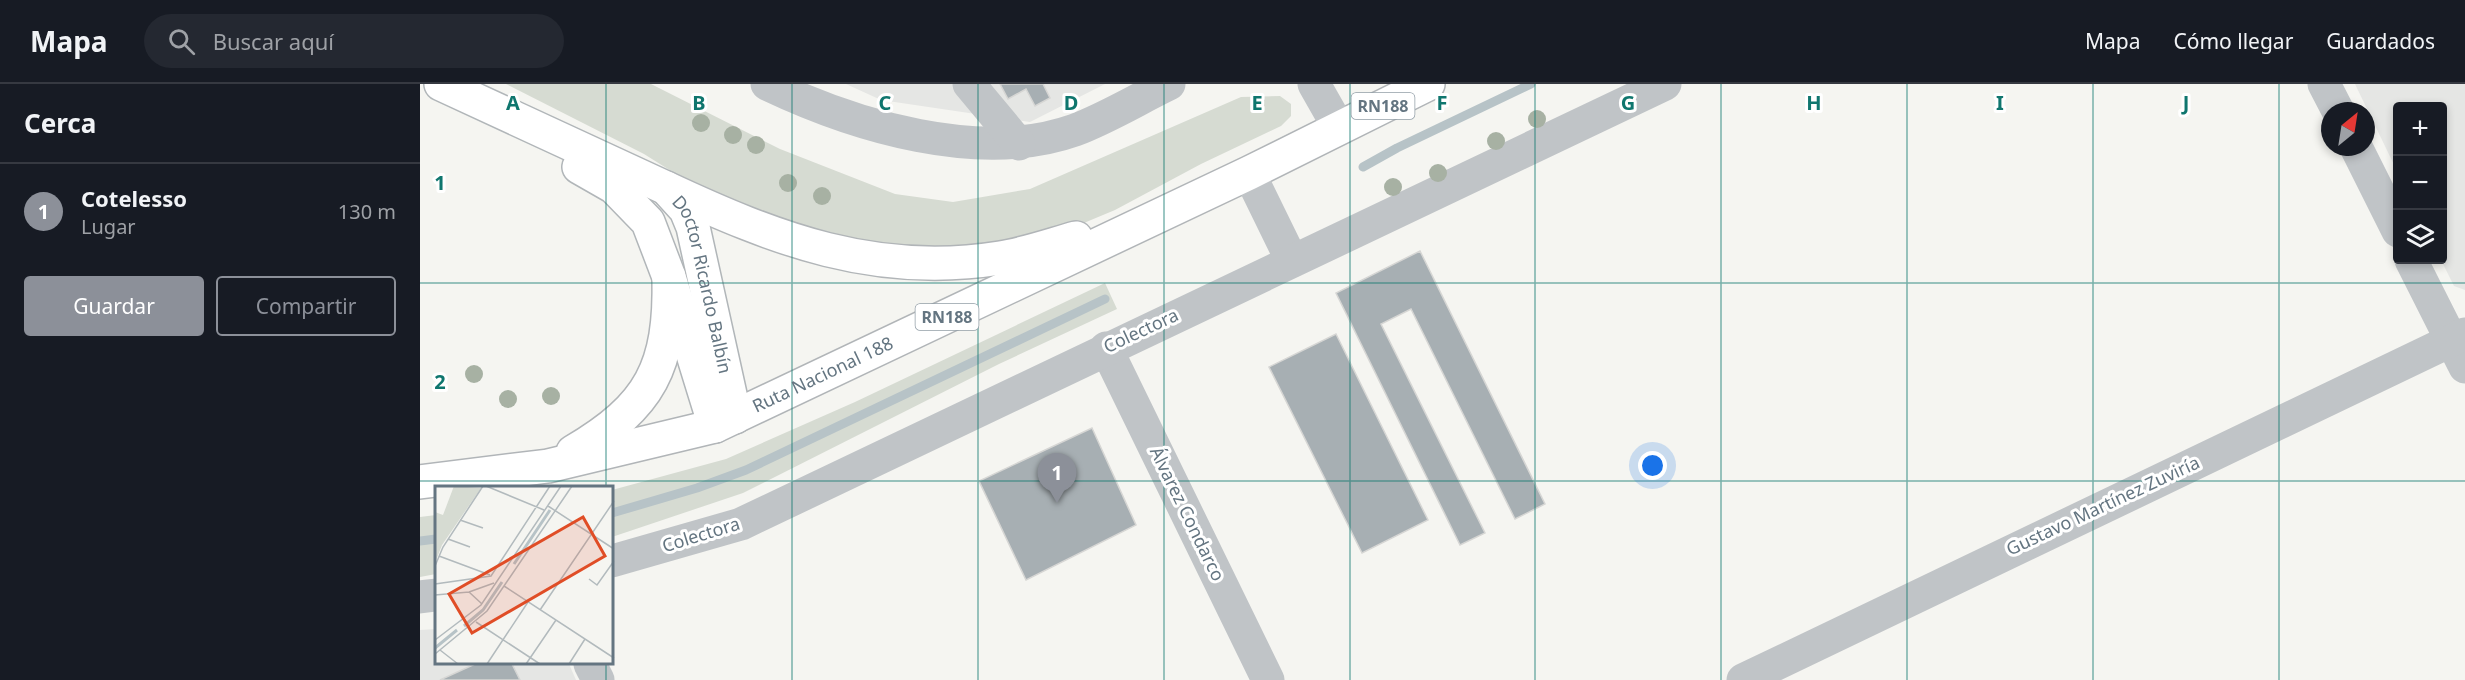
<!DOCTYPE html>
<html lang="es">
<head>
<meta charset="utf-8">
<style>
  body { margin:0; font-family:"Noto Sans",sans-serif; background:#242831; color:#f1f3f6 }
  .controls { position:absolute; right:18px; top:18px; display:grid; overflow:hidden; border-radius:6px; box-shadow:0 3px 9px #0003 }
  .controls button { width:54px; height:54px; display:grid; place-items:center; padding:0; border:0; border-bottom:2px solid #363941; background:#171b24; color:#f1f3f6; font:30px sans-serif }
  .compass { position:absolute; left:1901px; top:18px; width:54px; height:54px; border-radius:50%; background:#171b24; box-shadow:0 3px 9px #0003; rotate:30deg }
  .you { position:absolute; left:1233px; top:382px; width:21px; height:21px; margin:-15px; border:4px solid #fff; border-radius:50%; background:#1a73e8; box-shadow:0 0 0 9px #1a73e833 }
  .badge { display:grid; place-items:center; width:39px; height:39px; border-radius:50%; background:#8c9099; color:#fff; font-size:20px; font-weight:700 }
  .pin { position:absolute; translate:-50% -50px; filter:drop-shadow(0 2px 3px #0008) }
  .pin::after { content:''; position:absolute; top:32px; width:21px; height:18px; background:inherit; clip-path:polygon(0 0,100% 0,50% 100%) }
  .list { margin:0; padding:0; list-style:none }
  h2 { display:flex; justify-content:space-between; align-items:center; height:78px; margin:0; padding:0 24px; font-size:26px }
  h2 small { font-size:20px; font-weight:400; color:#9ea1a6 }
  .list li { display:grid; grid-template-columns:39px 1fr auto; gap:18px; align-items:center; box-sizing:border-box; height:96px; padding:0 24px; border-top:2px solid #363941 }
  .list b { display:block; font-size:22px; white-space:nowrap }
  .list p { margin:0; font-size:20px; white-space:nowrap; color:#9ea1a6 }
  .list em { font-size:20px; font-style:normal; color:#9ea1a6 }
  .actions { display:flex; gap:12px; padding:18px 24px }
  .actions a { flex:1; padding:14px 0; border:2px solid #8c9099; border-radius:6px; text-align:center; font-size:21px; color:#8c9099 }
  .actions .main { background:#8c9099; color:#fff }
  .icon { flex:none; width:33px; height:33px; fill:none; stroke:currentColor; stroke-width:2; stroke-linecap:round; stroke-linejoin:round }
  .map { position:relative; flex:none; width:2045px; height:596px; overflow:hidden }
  header { display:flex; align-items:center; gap:36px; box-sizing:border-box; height:84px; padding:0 30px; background:#171b24; border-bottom:2px solid #363941 }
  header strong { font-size:28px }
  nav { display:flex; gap:33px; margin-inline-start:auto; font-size:21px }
  .search { width:420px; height:54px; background:#242831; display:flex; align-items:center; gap:15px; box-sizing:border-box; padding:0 21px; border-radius:33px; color:#9ea1a6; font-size:22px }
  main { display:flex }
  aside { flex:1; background:#171b24 }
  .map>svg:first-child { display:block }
</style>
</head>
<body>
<header>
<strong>Mapa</strong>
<div class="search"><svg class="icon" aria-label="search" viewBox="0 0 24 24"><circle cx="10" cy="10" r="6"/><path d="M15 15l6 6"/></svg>Buscar aquí</div>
<nav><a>Mapa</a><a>Cómo llegar</a><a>Guardados</a></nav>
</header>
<main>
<aside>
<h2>Cerca<small></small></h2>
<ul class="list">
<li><span class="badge">1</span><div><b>Cotelesso</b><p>Lugar</p></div><em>130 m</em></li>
</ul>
<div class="actions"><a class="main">Guardar</a><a>Compartir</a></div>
</aside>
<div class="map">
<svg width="2045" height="596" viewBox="0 0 2045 596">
  <rect width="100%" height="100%" fill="#f5f5f1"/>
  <!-- built -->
  <g fill="#e5e6e4">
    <path d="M426,0H685L610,38L461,16Z"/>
    <path d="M1935,0H2045V206L2034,202L2021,176L2022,22H1978L1977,87Z"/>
    <path d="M16,545V580H149L156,596H0V546Z"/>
  </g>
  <!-- green -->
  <g fill="#d6dbd2">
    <path d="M86,0H231L360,65L475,110L533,118L610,105L821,13L860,12L871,20V32L861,42L781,80L695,126L659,141L594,155L530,163L473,161L415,154L283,107L224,70Z"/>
    <path d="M685,199L697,225L579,280L323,409L192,453V406L306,375L435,318Z"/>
    <path d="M16,431V490L0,493V433Z"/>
  </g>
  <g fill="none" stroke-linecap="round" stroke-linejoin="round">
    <!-- stream -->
    <g stroke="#b7c3c7" stroke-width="9">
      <path d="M943,83L977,64L1111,0"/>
      <path d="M192,429L277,404L326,386L685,215"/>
      <path d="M0,457L16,455"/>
    </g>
  </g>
  <!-- building -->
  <g fill="#a7afb3" stroke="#d6d6d4" stroke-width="1.5">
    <path d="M580,0H623L630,14L615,22L606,5L588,15Z"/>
    <path d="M1000,167L1125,420L1095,435L991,225L961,240L1065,449L1040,461L916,209Z"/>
    <path d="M916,250L1008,436L942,469L849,283Z"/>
    <path d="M672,344L716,441L606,496L559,397Z"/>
    <path d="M55,580H92L100,596H20Z"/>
  </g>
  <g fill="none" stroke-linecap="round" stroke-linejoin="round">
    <defs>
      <g id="primary">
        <path id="s1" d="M21,0L246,104L266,126L273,143L315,333"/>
        <path d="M159,83L194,103L228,138L249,193L295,342"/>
      </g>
      <g id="trunk">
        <path d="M246,104C355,155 456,194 580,174C606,170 631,161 656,154"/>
        <path d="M153,368C231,322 251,283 249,193"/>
        <path id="s2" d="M0,398L128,382L295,342L829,89L1008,0"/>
      </g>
    </defs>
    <!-- primary casing -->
    <use href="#primary" stroke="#b1b6b9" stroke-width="36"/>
    <!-- trunk casing -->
    <use href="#trunk" stroke="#b1b5b8" stroke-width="36"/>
    <!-- minor -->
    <g stroke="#c0c4c7" stroke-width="33">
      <path d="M347,0C435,42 560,80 655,46C687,34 718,15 749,0"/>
      <path d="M549,0L599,60"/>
      <path d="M894,0L919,44"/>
      <path d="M1904,0L1918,27"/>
      <path d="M1936,63L1978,147"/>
      <path d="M829,89L872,177"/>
      <path d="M1991,176L2045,283"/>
      <path d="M686,264L848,596"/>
      <path d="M192,477L321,440L1245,0"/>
      <path d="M0,513L16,511"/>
      <path d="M170,580L178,596"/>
      <path d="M1323,596L2045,250"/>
    </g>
    <!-- primary -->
    <use href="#primary" stroke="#fff" stroke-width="33"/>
    <!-- trunk -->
    <use href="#trunk" stroke="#fff" stroke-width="33"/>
  </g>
  <!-- trees -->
  <g fill="#a7b1a3">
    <circle cx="1117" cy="35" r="9"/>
    <circle cx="281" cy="39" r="9"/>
    <circle cx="313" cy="51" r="9"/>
    <circle cx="1076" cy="57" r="9"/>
    <circle cx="336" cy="61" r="9"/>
    <circle cx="1018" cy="89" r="9"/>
    <circle cx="368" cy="99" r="9"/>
    <circle cx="973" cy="103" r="9"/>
    <circle cx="402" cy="112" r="9"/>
    <circle cx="54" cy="290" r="9"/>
    <circle cx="131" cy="312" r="9"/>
    <circle cx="88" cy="315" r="9"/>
  </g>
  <!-- grid -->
  <path fill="none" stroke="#0f766e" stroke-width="1.5" stroke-opacity="0.55" d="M186,0V404M372,0V596M558,0V596M744,0V596M930,0V596M1115,0V596M1301,0V596M1487,0V596M1673,0V596M1859,0V596M0,199H2045M0,397H2045M186,580V596"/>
  <g text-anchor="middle" stroke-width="6" stroke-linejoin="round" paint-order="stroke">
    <!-- shield labels -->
    <g fill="#fff" stroke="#929ea7" stroke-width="1.5">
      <rect x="931.5" y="9" width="63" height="26" rx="4.5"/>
      <rect x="495.5" y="220" width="63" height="26" rx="4.5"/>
    </g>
    <g font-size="16" font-weight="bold" fill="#647581">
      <text x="963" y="28">RN188</text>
      <text x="527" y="239">RN188</text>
    </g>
    <!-- street labels -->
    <g font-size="18" fill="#647581" stroke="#fff">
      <text dy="6" stroke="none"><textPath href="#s1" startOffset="354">Doctor Ricardo Balbín</textPath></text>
      <text transform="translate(721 247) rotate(-25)" y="6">Colectora</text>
      <text dy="6" stroke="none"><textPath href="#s2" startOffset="420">Ruta Nacional 188</textPath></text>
      <text transform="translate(1683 422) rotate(-25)" y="6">Gustavo Martínez Zuviría</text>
      <text transform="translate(767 430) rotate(64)" y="6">Álvarez Condarco</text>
      <text transform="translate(281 451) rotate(-17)" y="6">Colectora</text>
    </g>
  </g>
  <!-- overview -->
  <g transform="translate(15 402)">
    <rect width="178" height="178" fill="#f5f5f1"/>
    <path d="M19,0L46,2L7,59L0,77V26L8,29Z" fill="#d6dbd2"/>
    <path fill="none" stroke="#b7c3c7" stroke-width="3" d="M79,78L115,24M29,140L48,124L67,96M0,162L22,144"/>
    <path fill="none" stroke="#b2babd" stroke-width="1.5" d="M51,0L109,24M113,20L179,63M25,34L48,42M13,53L35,61M4,70L55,89M0,80L8,61L48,0M154,93L162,99L179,75M0,98L56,90L115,0M69,100L179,172M34,106L59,97M0,109L34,106L47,118M105,124L179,15M41,136L105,178M0,154L46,119L126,0M5,164L23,178M0,168L52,125L137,0M52,178L93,116M91,178L121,134M134,178L150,153"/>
    <path fill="#e04d26" fill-opacity="0.15" stroke="#e04d26" stroke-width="3" d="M148,31L170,70L37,147L14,108Z"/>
    <rect width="178" height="178" fill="none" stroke="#647581" stroke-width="3"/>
  </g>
  <g font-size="20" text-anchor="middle" font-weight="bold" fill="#0f766e" stroke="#fff" stroke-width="6" stroke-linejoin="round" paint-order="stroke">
    <text x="93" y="26">A</text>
    <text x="279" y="26">B</text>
    <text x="465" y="26">C</text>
    <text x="651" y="26">D</text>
    <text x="837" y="26">E</text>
    <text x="1022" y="26">F</text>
    <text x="1208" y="26">G</text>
    <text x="1394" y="26">H</text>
    <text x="1580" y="26">I</text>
    <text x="1766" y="26">J</text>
    <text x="20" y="106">1</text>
    <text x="20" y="305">2</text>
  </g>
</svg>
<div class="controls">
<button>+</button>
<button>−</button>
<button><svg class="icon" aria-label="layers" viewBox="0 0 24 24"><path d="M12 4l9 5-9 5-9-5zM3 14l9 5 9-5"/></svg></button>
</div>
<svg class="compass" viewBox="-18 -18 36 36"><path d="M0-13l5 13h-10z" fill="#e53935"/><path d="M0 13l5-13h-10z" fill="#9ea1a6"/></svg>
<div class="you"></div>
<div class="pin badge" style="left:637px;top:419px">1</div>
</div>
</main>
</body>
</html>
